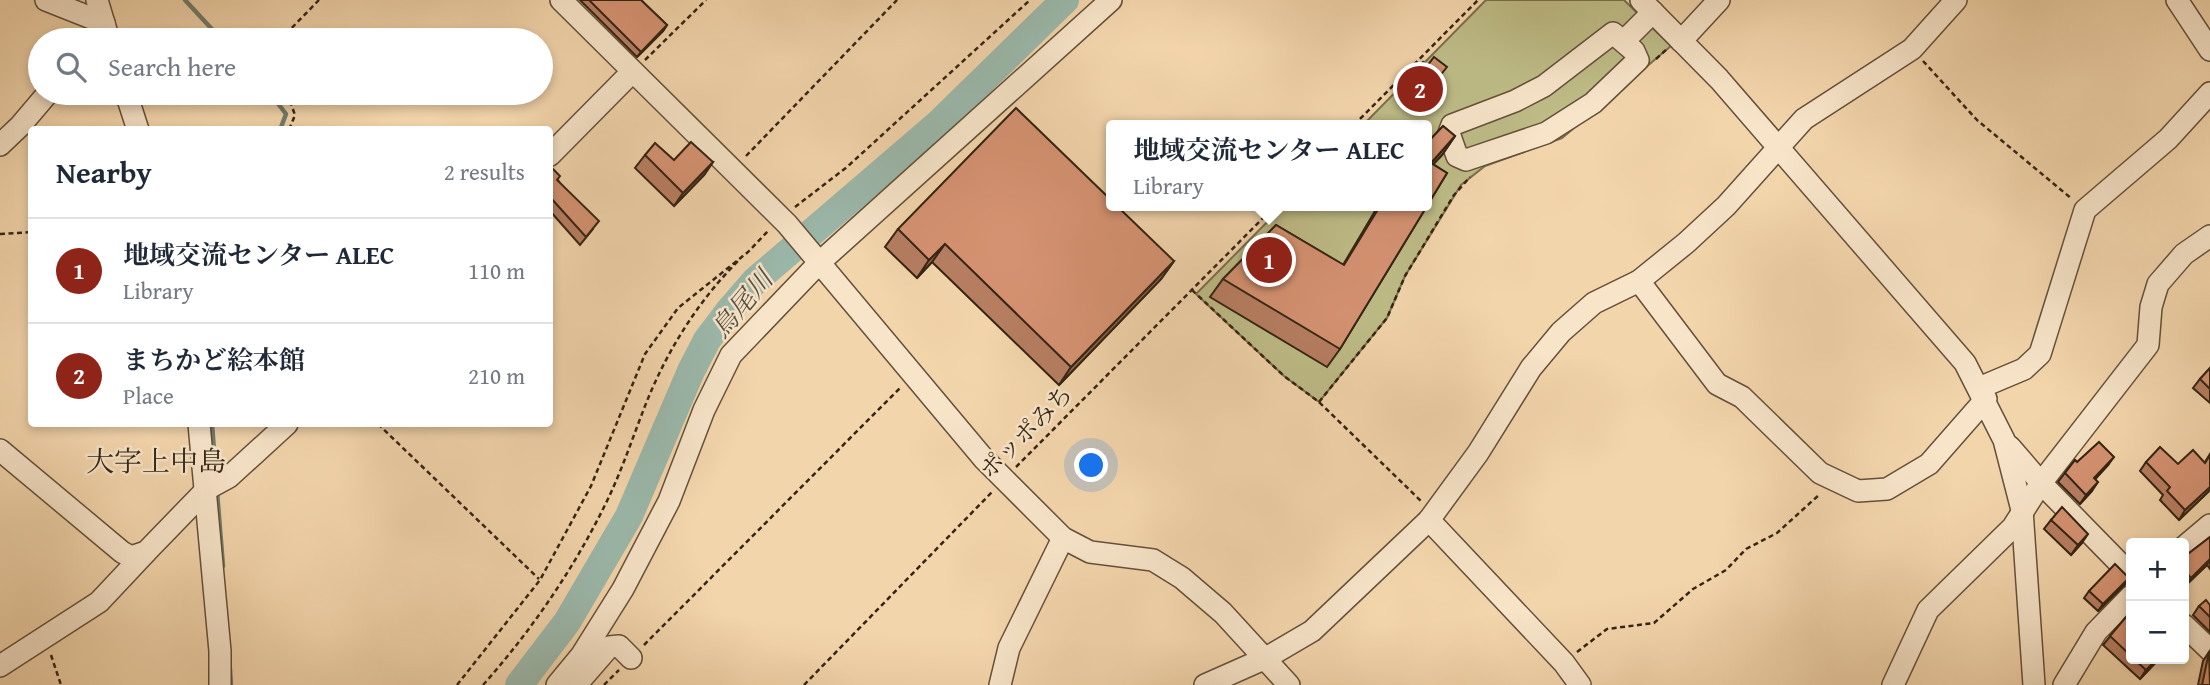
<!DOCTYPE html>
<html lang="en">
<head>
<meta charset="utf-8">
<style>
  body { margin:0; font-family:"Gentium Book Plus","Noto Serif JP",serif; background:#f2f2f3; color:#1f2937 }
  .controls { position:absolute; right:21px; bottom:21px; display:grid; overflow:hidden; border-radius:7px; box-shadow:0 4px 10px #0003 }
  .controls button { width:63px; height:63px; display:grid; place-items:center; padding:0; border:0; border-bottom:2px solid #e0e1e3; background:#fff; color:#1f2937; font:35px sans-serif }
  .you { position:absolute; left:1092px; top:466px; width:24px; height:24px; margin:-18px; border:5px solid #fff; border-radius:50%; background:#1a73e8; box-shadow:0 0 0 10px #1a73e833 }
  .badge { display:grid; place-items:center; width:46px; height:46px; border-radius:50%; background:#8f2418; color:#fff; font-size:23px; font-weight:700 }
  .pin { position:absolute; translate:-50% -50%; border:4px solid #fff; box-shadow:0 2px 7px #0006 }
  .popup { position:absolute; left:1106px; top:120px; width:326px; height:91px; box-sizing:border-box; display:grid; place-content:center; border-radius:7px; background:#fff; filter:drop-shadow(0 2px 5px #0005); font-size:23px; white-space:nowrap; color:#747a83 }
  .popup b { font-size:26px; color:#1f2937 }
  .popup::after { content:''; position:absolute; left:50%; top:100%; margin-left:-14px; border:14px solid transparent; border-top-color:#fff }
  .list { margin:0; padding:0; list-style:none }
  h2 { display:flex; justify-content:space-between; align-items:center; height:91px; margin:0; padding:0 28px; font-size:30px }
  h2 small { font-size:23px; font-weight:400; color:#747a83 }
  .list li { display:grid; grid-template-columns:46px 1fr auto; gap:21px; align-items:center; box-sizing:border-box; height:105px; padding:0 28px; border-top:2px solid #e0e1e3 }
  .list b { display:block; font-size:26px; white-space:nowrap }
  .list p { margin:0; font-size:23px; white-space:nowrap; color:#747a83 }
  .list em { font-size:23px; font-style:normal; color:#747a83 }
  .icon { flex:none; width:38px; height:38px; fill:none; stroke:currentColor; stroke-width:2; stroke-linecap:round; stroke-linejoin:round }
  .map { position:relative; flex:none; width:2210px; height:685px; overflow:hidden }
  .search { position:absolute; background:#fff; box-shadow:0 4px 10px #0003; left:28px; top:28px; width:525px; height:77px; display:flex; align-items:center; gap:18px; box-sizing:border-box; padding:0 24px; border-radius:38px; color:#747a83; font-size:26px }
  .panel { position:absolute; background:#fff; box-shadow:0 4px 10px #0003; left:28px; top:126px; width:525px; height:301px; border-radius:7px }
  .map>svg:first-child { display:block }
</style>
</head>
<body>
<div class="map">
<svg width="2210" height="685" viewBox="0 0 2210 685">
  <rect width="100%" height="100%" fill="#f3d5ac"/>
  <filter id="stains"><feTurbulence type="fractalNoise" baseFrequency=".00286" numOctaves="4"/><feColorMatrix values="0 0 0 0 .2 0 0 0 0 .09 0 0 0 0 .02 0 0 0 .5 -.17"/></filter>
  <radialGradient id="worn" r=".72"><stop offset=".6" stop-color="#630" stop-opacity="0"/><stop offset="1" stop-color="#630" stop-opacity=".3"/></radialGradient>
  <!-- green -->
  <path fill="#bebc87" stroke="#79704d" stroke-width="2" d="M1486,0H1624L1671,46L1562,138L1485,166L1461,185L1405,276L1387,318L1319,402L1284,376L1196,294L1283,206H1426V125H1363Z"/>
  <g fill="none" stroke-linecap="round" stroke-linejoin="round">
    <!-- stream -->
    <g stroke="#727d6e" stroke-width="4.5">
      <path d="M185,0L222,40"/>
      <path d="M270,93L286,114L280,130"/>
      <path d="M212,424L216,475"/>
      <path d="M217,491L223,566"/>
      <path d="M230,669L231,685"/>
    </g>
    <!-- river -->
    <path stroke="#9bb8ab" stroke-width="28" d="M519,685L567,622L629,516L691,371L707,340L729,311L755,281L937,125L1065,0"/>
    <defs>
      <g id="minor">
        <path d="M46,0L104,23"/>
        <path d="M97,0L109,40"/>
        <path d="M561,0L787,224L984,459L1063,538L1090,552L1153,560L1182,578L1223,613L1289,685"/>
        <path d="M1641,0L1719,79L1965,363L2004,440L2022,510L2034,685"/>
        <path d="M2177,0L2210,50"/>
        <path d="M1613,33L1634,51L1638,60L1593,103L1546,133L1466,160L1457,156L1449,133L1452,125L1515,101L1544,86Z"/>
        <path d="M1624,41L1653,12"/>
        <path d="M1681,41L1719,0"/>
        <path d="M126,93L138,130"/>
        <path d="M0,145L20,126L48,93"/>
        <path d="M550,155L632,72"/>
        <path d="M1639,281L1717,384L1742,397L1820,473L1858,491L1887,489L1929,464L1986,399"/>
        <path d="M1979,388L2024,369L2040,354L2085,210L2168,139L2210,93"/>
        <path d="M199,424L220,651V685"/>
        <path d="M2010,447L2041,483L2131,575"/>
        <path d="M0,450L122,552L131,557L146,552L207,489L229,477L287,424"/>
        <path d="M1429,520L1564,663L1580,685"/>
        <path d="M2184,547L2210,525"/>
        <path d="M2184,625L2210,650"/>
        <path d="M0,666L99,602L146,552"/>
        <path d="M557,685L581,656L623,589L669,501L704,410L731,355L820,262L1111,0"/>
        <path d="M576,685L609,647L619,646L631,658"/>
        <path d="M1000,685L1009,648L1063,538"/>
        <path d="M1205,685L1266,658L1312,631L1429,520L1478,453L1531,368L1561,332L1594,303L1639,281L1686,243L1726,206L1804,119L1912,49L1956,0"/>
        <path d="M1893,685L1928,610L2013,527L2041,483L2148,345L2151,307L2158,284L2184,254L2210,236"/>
        <path d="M2064,685L2096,632L2131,596"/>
      </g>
    </defs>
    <!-- minor casing -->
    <use href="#minor" stroke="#645039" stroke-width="24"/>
    <!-- path -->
    <g stroke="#342413" stroke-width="2.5" stroke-dasharray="5 3.5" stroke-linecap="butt">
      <path d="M280,40L319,0"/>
      <path d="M1656,59L1667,49"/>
      <path d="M645,60L706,0"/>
      <path d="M1923,61L1977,120L2072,199"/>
      <path d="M287,93L295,115L289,130"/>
      <path d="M1354,125L1478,0"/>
      <path d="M746,156L897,0"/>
      <path d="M795,207L847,167L1030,0"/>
      <path d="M0,234L32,232"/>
      <path d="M1192,290L1284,376L1319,402L1421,501"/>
      <path d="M1319,402L1387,318L1405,276L1454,195L1470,177"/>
      <path d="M378,424L539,579"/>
      <path d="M1016,467L1275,206"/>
      <path d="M644,645L901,387"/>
      <path d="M1577,652L1607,629L1654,623L1693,589L1726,570L1746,549L1777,533L1820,494"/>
      <path d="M51,655L61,685"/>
      <path d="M457,685L540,580L591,486L645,354L678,308L748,252L769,230"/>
      <path d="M483,685C531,631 573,570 605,505C622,471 633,436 647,401C668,349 699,300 739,260"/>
      <path d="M604,685L619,670"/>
      <path d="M804,685L992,492"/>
    </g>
    <!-- minor -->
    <use href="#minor" stroke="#f7e4c9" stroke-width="21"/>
  </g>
  <!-- wall -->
  <g fill="#b77e62" stroke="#342413" stroke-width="2">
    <path d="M580,0H641L667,25L663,31L637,57Z"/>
    <path d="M1439,77L1437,90L1423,105L1419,102L1410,112L1399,102L1407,91L1403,88L1409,78Z"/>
    <path d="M1443,126L1455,136L1442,155L1433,164L1447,173L1340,349L1327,367L1210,297L1223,279L1276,225L1343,265L1378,206H1426V144Z"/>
    <path d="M645,155L674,160L713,162L704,175L674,206L635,168Z"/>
    <path d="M550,169L593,229L580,245L550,211Z"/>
    <path d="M898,229L1174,261L1161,279L1059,385L932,262L917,278L885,247Z"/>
    <path d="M2210,368V403L2193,388L2200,379Z"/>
    <path d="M2210,454V490L2179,520L2160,500L2163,495L2140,471L2146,462L2178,464L2205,462Z"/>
    <path d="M2075,460L2077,462L2108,465L2095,479L2092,491L2080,504L2058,482Z"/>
    <path d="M2051,520L2082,543L2071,555L2044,529Z"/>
    <path d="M2210,537V569L2207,565L2185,586L2184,585V557Z"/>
    <path d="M2129,578L2124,585L2098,611L2084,598L2089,591Z"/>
    <path d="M2210,605V632L2193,615L2199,606Z"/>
    <path d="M2131,611V659H2159L2140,679L2103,645Z"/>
    <path d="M2209,652L2210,685H2198L2203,661Z"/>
  </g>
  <!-- shaded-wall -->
  <g fill="#956650" stroke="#342413" stroke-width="2">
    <path d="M667,25L663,31L637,57L641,52Z"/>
    <path d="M1455,136L1442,155L1426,172L1431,163Z"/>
    <path d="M713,162L704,175L674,206L683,193Z"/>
    <path d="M945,244L932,262L917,278L929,260Z"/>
    <path d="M1174,261L1161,279L1059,385L1071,367Z"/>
    <path d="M2114,457L2108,465L2088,487L2094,478Z"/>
    <path d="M2098,482L2092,491L2080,504L2086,495Z"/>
    <path d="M2210,487V490L2179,520L2185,510Z"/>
    <path d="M2088,534L2082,543L2071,555L2078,545Z"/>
    <path d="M2210,559L2207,565L2185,586L2191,578Z"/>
    <path d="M2129,578L2124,585L2098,611L2103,604Z"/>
    <path d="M2157,659H2159L2140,679L2146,670Z"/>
  </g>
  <!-- building -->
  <g fill="#d59272" stroke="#342413" stroke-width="2">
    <path d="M589,0H641L667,25L641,52Z"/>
    <path d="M1434,57L1447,67L1439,77L1443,80L1430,96L1425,92L1417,102L1405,93L1414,82L1409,78L1423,62L1427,66Z"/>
    <path d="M1016,108L1111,200V206H1117L1174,261L1071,367L945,244L929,260L898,229Z"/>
    <path d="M1443,126L1455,136L1431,163L1447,173L1340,349L1223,279L1276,225L1344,265L1380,206H1426V144Z"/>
    <path d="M691,142L713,162L683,193L645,155L655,143L674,160Z"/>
    <path d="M551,167L560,176L557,180L599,221L586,237L550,197V169Z"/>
    <path d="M2210,368V389L2200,379Z"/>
    <path d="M2099,442L2114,457L2094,478L2098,482L2086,495L2065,473L2075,460L2077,462Z"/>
    <path d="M2160,447L2178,464L2193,450L2205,463L2210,455V487L2185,510L2167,491L2170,487L2146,462Z"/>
    <path d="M2062,507L2088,534L2078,545L2051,520Z"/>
    <path d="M2210,537V559L2191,578L2184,570V557Z"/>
    <path d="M2115,564L2129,578L2103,604L2089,591Z"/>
    <path d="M2206,600L2210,605V617L2199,606Z"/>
    <path d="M2131,611V656L2110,636Z"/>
    <path d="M2209,652L2210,685H2202Z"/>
    <path d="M2134,659H2157L2146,670Z"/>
  </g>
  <g text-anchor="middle" stroke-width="5" stroke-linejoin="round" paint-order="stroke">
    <!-- street labels -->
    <g font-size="24" fill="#342413" stroke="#f7e4c9">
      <text transform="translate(1026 432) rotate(-45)" y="8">ポッポみち</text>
    </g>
    <!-- water labels -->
    <g font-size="26" font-style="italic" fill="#535041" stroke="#f7e4c9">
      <text transform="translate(742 304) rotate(-50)" y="9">鳥尾川</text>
    </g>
    <!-- quarter labels -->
    <g font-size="28" fill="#342413" stroke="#f7e4c9">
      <text x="156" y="471">大字上中島</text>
    </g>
  </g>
  <rect width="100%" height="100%" filter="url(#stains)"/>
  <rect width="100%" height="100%" fill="url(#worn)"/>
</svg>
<div class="controls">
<button>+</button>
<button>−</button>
</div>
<div class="you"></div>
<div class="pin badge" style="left:1269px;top:260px">1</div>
<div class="popup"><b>地域交流センター ALEC</b>Library</div>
<div class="pin badge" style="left:1420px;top:89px">2</div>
<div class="search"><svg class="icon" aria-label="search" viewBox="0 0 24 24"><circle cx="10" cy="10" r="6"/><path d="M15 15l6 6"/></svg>Search here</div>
<section class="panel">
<h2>Nearby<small>2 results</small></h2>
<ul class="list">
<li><span class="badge">1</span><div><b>地域交流センター ALEC</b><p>Library</p></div><em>110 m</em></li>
<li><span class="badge">2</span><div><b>まちかど絵本館</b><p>Place</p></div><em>210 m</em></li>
</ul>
</section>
</div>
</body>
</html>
